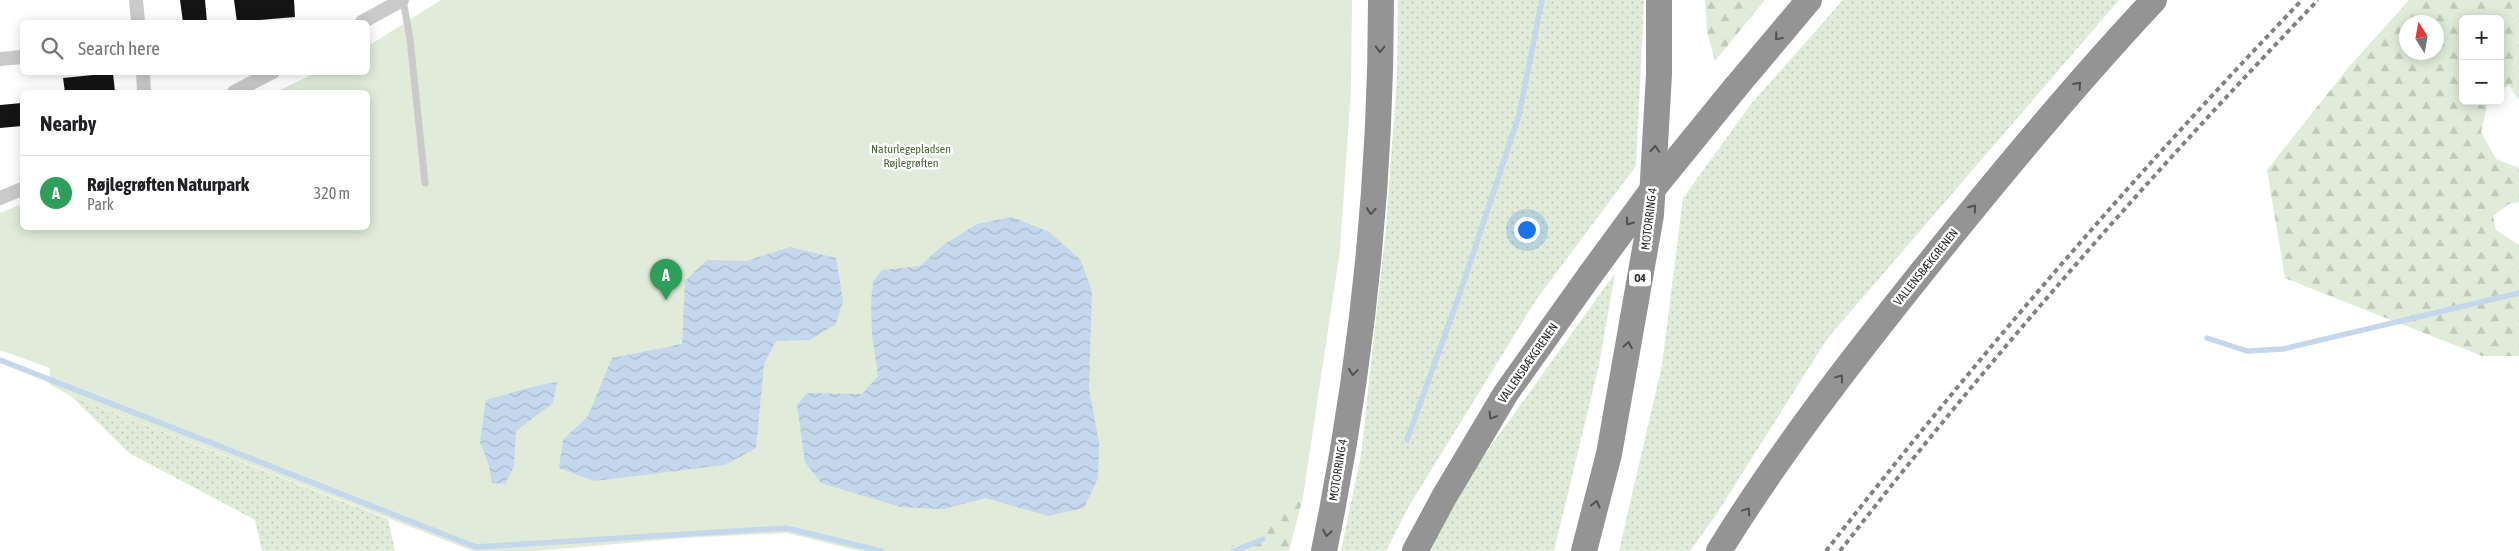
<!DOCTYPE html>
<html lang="en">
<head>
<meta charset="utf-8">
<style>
  body { margin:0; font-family:"Asap Condensed",sans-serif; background:#f6f6f6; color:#202124 }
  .controls { position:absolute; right:15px; top:15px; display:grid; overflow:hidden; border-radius:8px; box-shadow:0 2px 12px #0003 }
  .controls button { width:45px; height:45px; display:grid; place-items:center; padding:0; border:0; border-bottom:1px solid #e0e0e0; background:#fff; color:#202124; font:25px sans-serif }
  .compass { position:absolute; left:2399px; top:15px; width:45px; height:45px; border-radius:50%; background:#fff; box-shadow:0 2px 12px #0003; rotate:349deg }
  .you { position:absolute; left:1526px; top:229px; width:18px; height:18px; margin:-12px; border:4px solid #fff; border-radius:50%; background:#1a73e8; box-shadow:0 0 0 8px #1a73e833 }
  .badge { display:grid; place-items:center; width:32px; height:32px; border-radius:50%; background:#eb3427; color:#fff; font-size:16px; font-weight:700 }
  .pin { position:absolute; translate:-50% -41px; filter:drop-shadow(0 1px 2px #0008) }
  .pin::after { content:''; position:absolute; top:26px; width:18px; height:15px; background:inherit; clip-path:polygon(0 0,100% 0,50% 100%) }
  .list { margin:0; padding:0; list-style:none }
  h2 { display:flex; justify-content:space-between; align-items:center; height:65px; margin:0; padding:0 20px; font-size:21px }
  h2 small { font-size:16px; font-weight:400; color:#757577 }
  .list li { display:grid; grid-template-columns:32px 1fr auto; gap:15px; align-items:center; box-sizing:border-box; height:75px; padding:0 20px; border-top:1px solid #e0e0e0 }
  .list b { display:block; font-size:19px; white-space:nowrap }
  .list p { margin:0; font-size:16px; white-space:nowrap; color:#757577 }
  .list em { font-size:16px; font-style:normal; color:#757577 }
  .icon { flex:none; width:28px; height:28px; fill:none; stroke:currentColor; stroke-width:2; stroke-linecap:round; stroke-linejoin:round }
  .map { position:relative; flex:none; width:2519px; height:551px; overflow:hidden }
  .search { position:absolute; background:#fff; box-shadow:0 2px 12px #0003; left:20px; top:20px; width:350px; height:55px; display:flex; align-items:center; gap:12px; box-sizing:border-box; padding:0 18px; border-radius:8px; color:#757577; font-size:19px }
  .panel { position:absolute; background:#fff; box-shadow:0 2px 12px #0003; left:20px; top:90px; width:350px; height:140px; border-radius:8px }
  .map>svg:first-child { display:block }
</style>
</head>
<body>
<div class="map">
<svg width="2519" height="551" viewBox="0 0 2519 551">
  <defs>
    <pattern id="grass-dots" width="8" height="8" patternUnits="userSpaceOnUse" patternTransform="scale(1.25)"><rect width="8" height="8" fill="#e0ebd9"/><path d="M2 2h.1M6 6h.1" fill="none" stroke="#c0cabb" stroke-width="1.8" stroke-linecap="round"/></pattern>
    <pattern id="forest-firs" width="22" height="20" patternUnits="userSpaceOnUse" patternTransform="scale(1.25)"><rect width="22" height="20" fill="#e0ebd9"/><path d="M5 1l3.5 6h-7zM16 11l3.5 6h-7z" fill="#c0cabb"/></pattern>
    <pattern id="water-waves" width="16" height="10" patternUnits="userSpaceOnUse" patternTransform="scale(1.25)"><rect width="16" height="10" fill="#c4d7ec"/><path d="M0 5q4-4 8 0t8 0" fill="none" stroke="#a9b9cb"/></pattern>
  </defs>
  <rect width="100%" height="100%" fill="#fff"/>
  <!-- grass -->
  <g fill="url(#grass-dots)">
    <path d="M1398,0H1644L1636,166L1536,300L1409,506L1386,551H1341L1361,455L1386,227L1397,77Z"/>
    <path d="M1843,0H2119L1827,339L1716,515L1690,551H1619L1662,365L1683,198L1751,104Z"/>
    <path d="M1615,273L1599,365L1554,551H1428L1453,499Z"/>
    <path d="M71,396L388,519L395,551H262L255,520L129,453Z"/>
  </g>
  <!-- forest -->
  <g fill="url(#forest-firs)" fill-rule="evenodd">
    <path d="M1705,0H1765L1715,61L1707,32Z"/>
    <path d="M2409,0H2519V101L2509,85L2500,91V19H2463V101H2488L2481,132L2496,159L2519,168V202L2509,204L2493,216L2496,230L2519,245V356H2482L2285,278L2267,170L2348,68ZM2436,22V52H2406V22Z"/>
    <path d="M1303,497L1289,551H1224Z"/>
  </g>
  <!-- park -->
  <path fill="#e0ebd9" d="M441,0H1352L1351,89L1340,250L1303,497L1224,551H859L787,533L684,538L536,551H473L71,396L49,384L50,368L0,350V213L22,204V228H368V92H276L315,73L368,72V46Z"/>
  <!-- water -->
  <g fill="url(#water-waves)">
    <path d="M1012,217L1049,232L1080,259L1092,291L1089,388L1099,443L1098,478L1084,508L1048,516L986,498L943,509L900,507L821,483L805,462L797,405L807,393L862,394L878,376L872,335L871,302L873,282L882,270L920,266L943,245L977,224Z"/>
    <path d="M790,247L836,258L843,301L836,324L810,340L776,341L764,364L756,448L725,465L594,481L559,468L563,440L588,416L612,358L682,344L685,281L707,260L746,261Z"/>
    <path d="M557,382L553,403L516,431L514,467L505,484L492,483L489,466L480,442L486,400C510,394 533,385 557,382Z"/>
  </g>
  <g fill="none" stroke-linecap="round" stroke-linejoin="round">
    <!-- stream -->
    <g stroke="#c4d7ec" stroke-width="5.5">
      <path d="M2207,338L2247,351L2283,349L2519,293"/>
      <path d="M0,360L476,547L786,528L881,551"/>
      <path d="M1407,440L1460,293L1519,115L1542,0"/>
      <path d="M1234,551L1263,539"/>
    </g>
  </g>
  <!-- building -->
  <g fill="#141414">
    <path d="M180,0H205L207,22H183Z"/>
    <path d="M234,0H294L295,17L237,22Z"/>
    <path d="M113,73L115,92H65L63,78Z"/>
    <path d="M22,103V126L0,128V105Z"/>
  </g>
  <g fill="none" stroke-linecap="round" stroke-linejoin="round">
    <!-- lane -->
    <path stroke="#cacaca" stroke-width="7" d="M403,0L410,39L425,183"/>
    <!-- street -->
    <g stroke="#cacaca" stroke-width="14">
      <path d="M136,0L138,22"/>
      <path d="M362,22L402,0"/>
      <path d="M0,59L22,57"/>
      <path d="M143,72L144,92"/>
      <path d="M234,92L273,72"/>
      <path d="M0,198L22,189"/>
    </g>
    <!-- highway -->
    <g stroke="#949494" stroke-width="26">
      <path d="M1735,88L1809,0"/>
      <path d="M1324,551C1361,371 1381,184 1381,0"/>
      <path d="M1415,551L1444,497L1506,393L1590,275"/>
      <path d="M1584,551L1609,454L1651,215L1659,74V0"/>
      <path d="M1719,551C1780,452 1853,358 1926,267C1999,176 2074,85 2154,0"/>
    </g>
    <!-- rail -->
    <g stroke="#828282" stroke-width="4" stroke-dasharray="5 4" stroke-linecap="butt">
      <path d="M1826,551C1975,360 2134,175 2302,0"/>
      <path d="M1840,551C1989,359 2150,175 2318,0"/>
    </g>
    <!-- highway-bridge -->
    <path stroke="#949494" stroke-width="26" d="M1590,275L1656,185L1735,88"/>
  </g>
  <!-- one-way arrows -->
  <defs><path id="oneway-chevron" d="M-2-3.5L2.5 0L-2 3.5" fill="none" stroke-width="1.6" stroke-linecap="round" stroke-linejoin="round" transform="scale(1.25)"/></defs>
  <g stroke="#515151">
    <use href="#oneway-chevron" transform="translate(1778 37) rotate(130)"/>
    <use href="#oneway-chevron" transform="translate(1380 49) rotate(92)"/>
    <use href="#oneway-chevron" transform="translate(2078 85) rotate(-48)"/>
    <use href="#oneway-chevron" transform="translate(1655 149) rotate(-87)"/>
    <use href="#oneway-chevron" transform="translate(1973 208) rotate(-51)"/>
    <use href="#oneway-chevron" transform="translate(1371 211) rotate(95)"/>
    <use href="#oneway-chevron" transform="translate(1629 222) rotate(126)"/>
    <use href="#oneway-chevron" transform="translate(1628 345) rotate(-80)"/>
    <use href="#oneway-chevron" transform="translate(1353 372) rotate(98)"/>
    <use href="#oneway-chevron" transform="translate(1840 378) rotate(-53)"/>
    <use href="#oneway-chevron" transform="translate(1492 416) rotate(121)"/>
    <use href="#oneway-chevron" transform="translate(1596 504) rotate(-76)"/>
    <use href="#oneway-chevron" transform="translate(1747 511) rotate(-56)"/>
    <use href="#oneway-chevron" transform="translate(1327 533) rotate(101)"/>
  </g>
  <g text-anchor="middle" stroke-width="5" stroke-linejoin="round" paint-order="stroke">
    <!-- shield labels -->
    <rect fill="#fff" stroke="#6c6c6c" stroke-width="1" x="1629" y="269.5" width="22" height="17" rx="4"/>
    <g font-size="11" font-weight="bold" fill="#2d2d2d">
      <text x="1640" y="282">O4</text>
    </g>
    <!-- park labels -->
    <g font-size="12" fill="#496a39" stroke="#fff">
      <text x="911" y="153">Naturlegepladsen<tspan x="911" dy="14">Røjlegrøften</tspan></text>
    </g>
    <!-- street labels -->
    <g font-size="12" fill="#2d2d2d" stroke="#fff">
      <text transform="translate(1649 219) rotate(-83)" y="4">MOTORRING 4</text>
      <text transform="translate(1926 267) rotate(-51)" y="4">VALLENSBÆKGRENEN</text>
      <text transform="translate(1528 363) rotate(-55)" y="4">VALLENSBÆKGRENEN</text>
      <text transform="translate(1338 470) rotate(-81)" y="4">MOTORRING 4</text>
    </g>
  </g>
</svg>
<div class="controls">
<button>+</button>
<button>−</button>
</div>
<svg class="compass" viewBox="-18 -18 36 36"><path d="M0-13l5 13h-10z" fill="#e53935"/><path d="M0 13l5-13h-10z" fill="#757577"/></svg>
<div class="you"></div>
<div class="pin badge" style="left:666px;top:300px;background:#2e9e5b">A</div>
<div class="search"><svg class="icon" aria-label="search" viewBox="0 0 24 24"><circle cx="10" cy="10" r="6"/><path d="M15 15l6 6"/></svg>Search here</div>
<section class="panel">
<h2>Nearby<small></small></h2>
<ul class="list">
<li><span class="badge" style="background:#2e9e5b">A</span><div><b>Røjlegrøften Naturpark</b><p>Park</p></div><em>320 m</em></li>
</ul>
</section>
</div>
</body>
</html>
